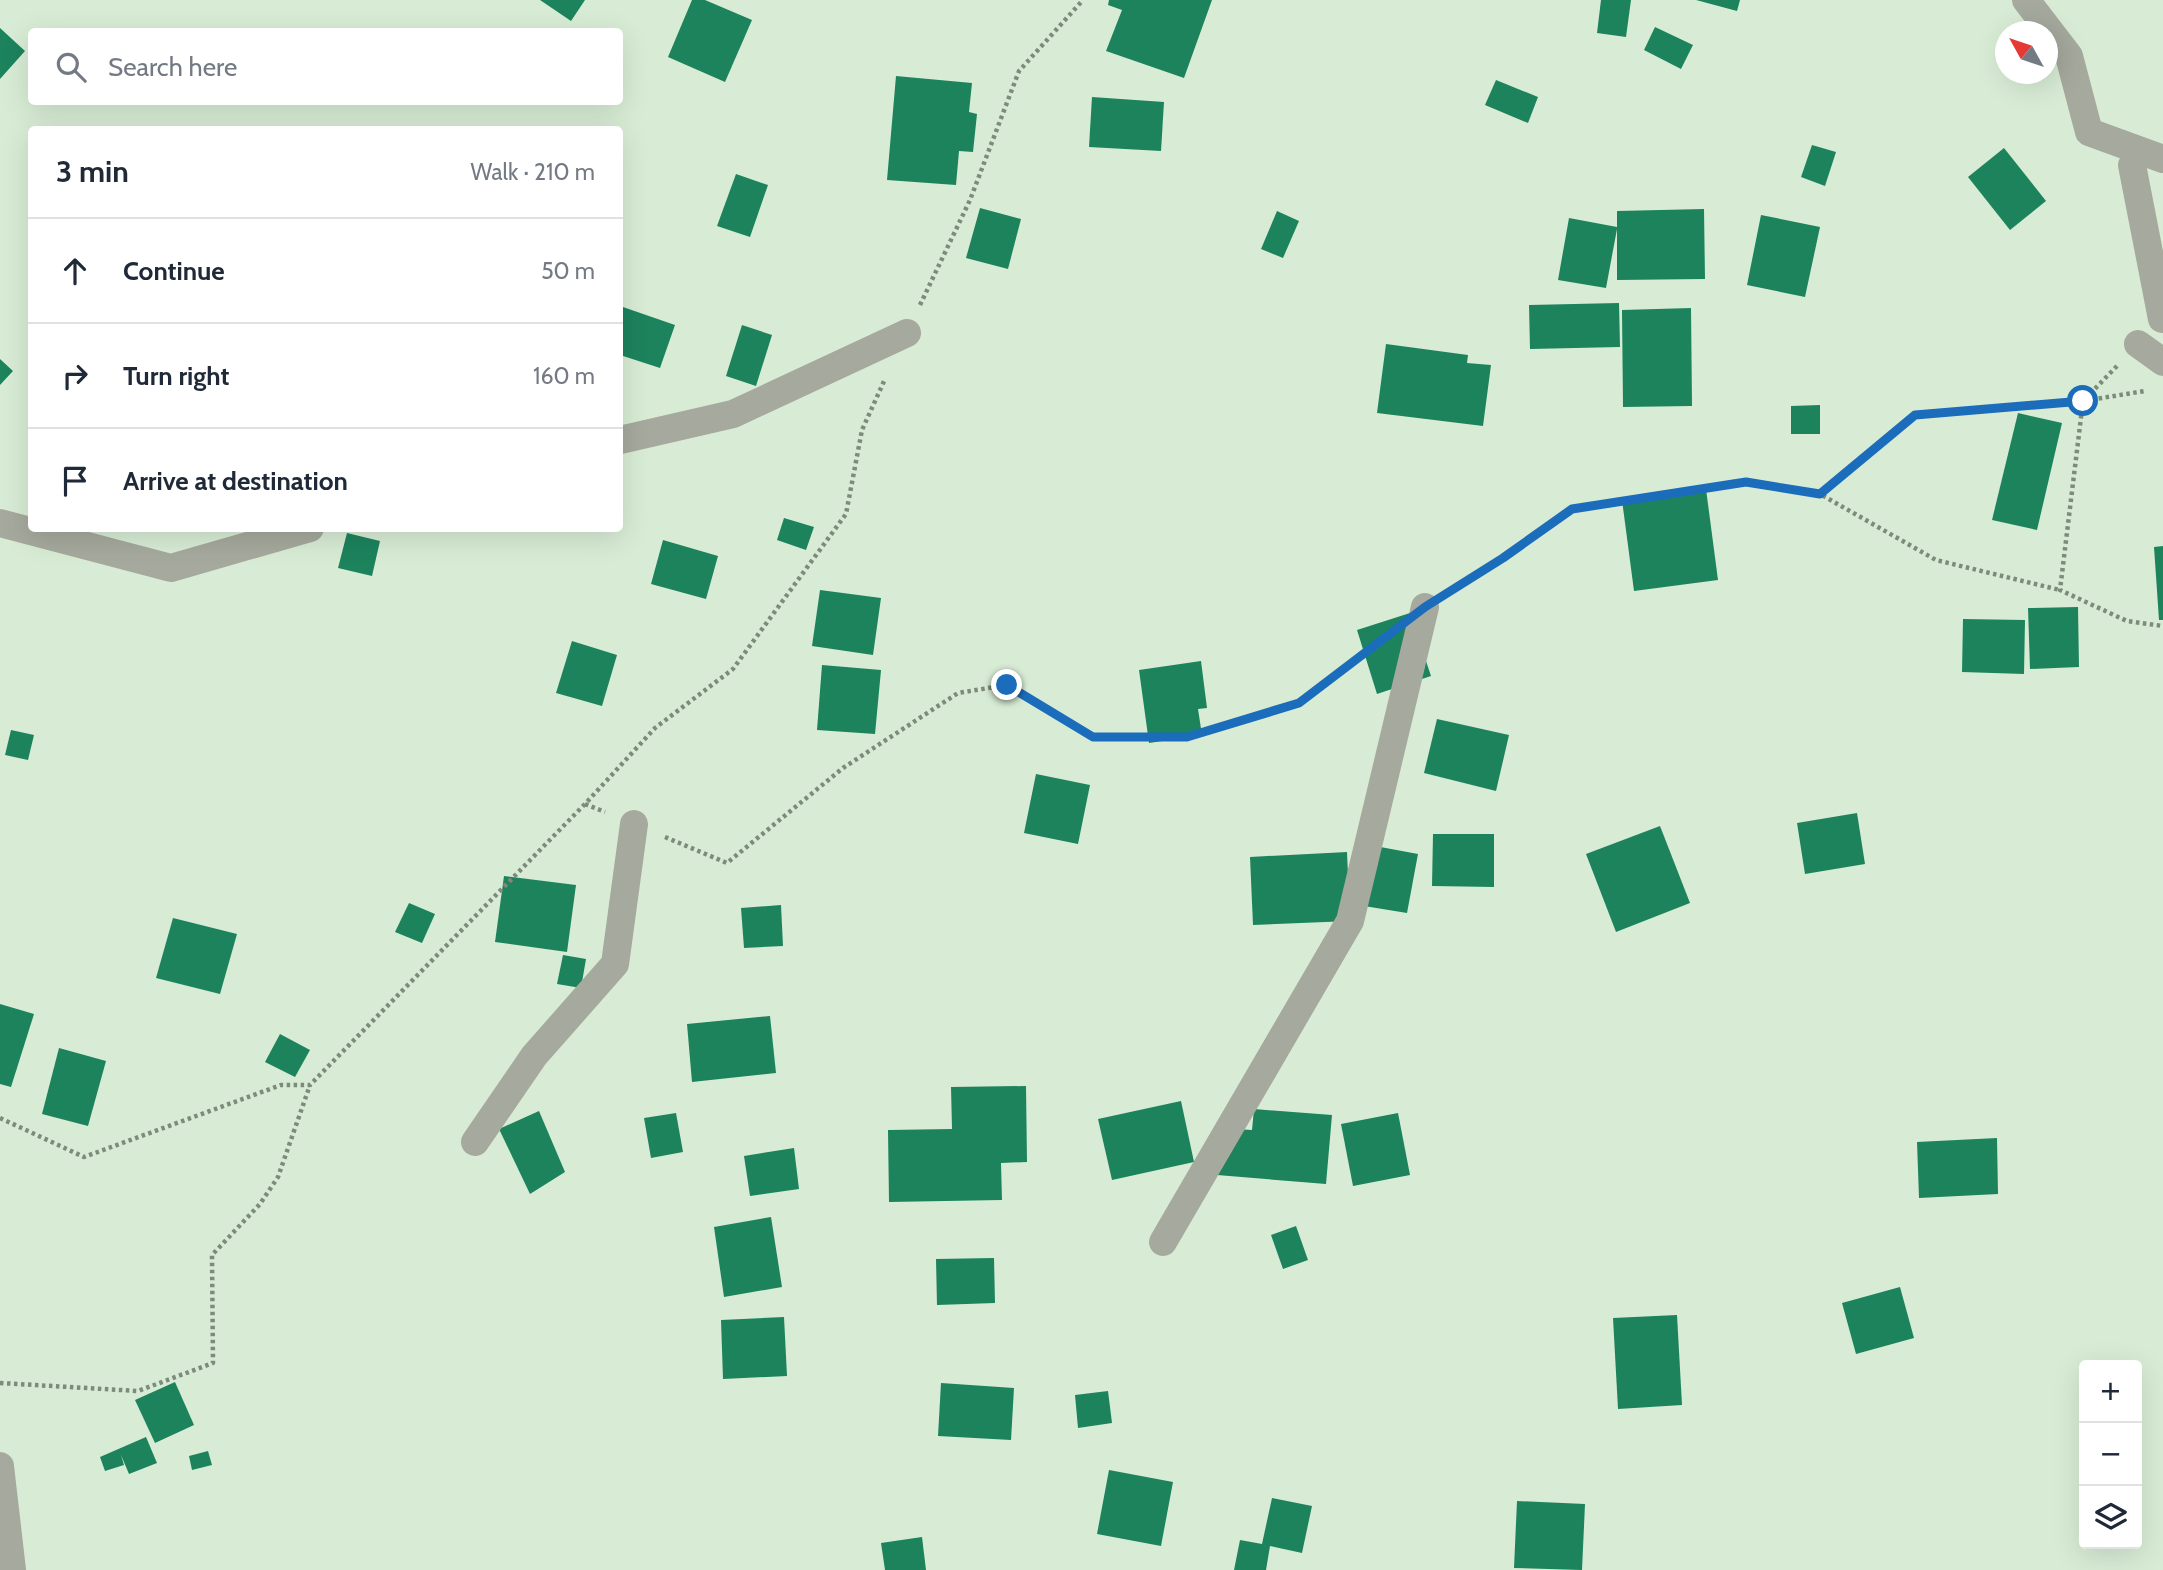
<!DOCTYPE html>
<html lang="en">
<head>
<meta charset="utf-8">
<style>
  body { margin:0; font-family:Cabin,sans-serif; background:#f2f2f3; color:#1f2937 }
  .controls { position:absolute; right:21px; bottom:21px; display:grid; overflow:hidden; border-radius:7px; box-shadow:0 7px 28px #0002 }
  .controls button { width:63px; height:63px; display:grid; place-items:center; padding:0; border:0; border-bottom:2px solid #e0e1e3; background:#fff; color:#1f2937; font:35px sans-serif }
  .compass { position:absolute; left:1995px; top:21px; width:63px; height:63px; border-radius:50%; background:#fff; box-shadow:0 7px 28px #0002; rotate:310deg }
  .stop { position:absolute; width:21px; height:21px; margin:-16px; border:5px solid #1b6dbc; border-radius:50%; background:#fff }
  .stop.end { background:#1b6dbc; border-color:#fff; box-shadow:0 2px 7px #0008 }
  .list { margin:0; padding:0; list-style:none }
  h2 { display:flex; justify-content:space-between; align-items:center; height:91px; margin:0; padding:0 28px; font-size:30px }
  h2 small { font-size:23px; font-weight:400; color:#747a83 }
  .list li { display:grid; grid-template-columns:46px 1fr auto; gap:21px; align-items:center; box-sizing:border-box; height:105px; padding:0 28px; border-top:2px solid #e0e1e3 }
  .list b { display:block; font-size:26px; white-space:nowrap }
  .list em { font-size:23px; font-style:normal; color:#747a83 }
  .icon { flex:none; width:38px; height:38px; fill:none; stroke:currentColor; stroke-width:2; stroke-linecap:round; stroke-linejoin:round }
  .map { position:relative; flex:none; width:2163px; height:1570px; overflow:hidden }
  .search { position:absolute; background:#fff; box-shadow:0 7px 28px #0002; left:28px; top:28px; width:595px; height:77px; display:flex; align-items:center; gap:18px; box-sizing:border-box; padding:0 24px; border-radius:7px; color:#747a83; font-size:26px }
  .panel { position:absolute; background:#fff; box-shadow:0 7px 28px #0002; left:28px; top:126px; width:595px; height:406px; border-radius:7px }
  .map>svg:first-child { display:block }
</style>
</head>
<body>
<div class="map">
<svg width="2163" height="1570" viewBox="0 0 2163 1570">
  <rect width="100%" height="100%" fill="#d8ecd5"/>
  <!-- building -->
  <g fill="#1c835d">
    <path d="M540,0H585L571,21Z"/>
    <path d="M692,0H705L752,20L725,82L668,57Z"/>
    <path d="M1109,0H1212L1184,78L1106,51L1122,10L1108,5Z"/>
    <path d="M1601,0H1631L1626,37L1597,33Z"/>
    <path d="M1696,0H1740L1737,11Z"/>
    <path d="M1655,27L1693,45L1681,69L1644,50Z"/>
    <path d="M0,28L25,51L0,79Z"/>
    <path d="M896,76L972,83L969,112L977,114L973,152L959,151L956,185L887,180Z"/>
    <path d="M1496,80L1538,97L1528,123L1485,105Z"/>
    <path d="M1092,97L1164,102L1161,151L1089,147Z"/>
    <path d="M1812,145L1836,152L1825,186L1801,177Z"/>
    <path d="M2004,148L2046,201L2010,230L1968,177Z"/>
    <path d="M736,174L768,185L750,237L717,226Z"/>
    <path d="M980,208L1021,219L1008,269L966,258Z"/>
    <path d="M1704,209L1705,279L1617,280V229L1606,288L1558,280L1569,218L1617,227V211Z"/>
    <path d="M1277,211L1299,221L1283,258L1261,249Z"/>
    <path d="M1761,215L1820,227L1805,297L1747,285Z"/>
    <path d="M1619,303L1620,347L1530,349L1529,305Z"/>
    <path d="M620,306L675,325L660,368L620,355Z"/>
    <path d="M1691,308L1692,406L1623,407L1622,310Z"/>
    <path d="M742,325L772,335L756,386L726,376Z"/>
    <path d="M1386,344L1468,355L1467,363L1491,365L1483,426L1377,413Z"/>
    <path d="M0,359L13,371L0,385Z"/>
    <path d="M1820,405V434H1791V406Z"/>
    <path d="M2018,413L2062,423L2037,530L1992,520Z"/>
    <path d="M1706,489L1718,580L1634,591L1622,500Z"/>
    <path d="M784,518L814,527L806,550L777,540Z"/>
    <path d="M347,533L380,541L372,576L338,568Z"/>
    <path d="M663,540L718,556L706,599L651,584Z"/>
    <path d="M2163,546V620H2159L2154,547Z"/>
    <path d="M820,590L881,598L873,655L812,646Z"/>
    <path d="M2078,607L2079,667L2030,669L2028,608Z"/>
    <path d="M1410,613L1431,676L1377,694L1357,630Z"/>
    <path d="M1963,619L2025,620L2024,674L1962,672Z"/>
    <path d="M572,641L617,655L602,706L556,693Z"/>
    <path d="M1201,661L1207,708L1198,709L1202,735L1149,743L1139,670Z"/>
    <path d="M822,665L881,670L875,734L817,730Z"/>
    <path d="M1437,719L1509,735L1496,791L1424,773Z"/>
    <path d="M11,730L34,735L28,760L5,755Z"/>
    <path d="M1036,774L1090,785L1078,844L1024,833Z"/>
    <path d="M1857,813L1865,864L1805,874L1797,823Z"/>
    <path d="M1660,826L1690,903L1616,932L1586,854Z"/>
    <path d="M1433,834H1494V887L1432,886Z"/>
    <path d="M1375,846L1418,854L1407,913L1364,906Z"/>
    <path d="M1347,852L1350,921L1253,925L1250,857Z"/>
    <path d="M504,876L576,885L567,952L495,942Z"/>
    <path d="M409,903L435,914L422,943L395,932Z"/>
    <path d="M781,905L783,946L744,948L741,908Z"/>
    <path d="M173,918L237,934L220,994L156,978Z"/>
    <path d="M563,955L586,959L581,988L557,984Z"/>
    <path d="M0,1004L34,1014L11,1087L0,1084Z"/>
    <path d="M770,1016L776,1073L692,1082L687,1024Z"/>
    <path d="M280,1034L310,1050L295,1077L265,1062Z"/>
    <path d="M59,1048L106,1061L88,1126L42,1114Z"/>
    <path d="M1026,1086L1027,1162L1001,1163L1002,1200L889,1202L888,1130L952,1129L951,1087Z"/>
    <path d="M1181,1101L1194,1162L1112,1180L1098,1119Z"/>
    <path d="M1254,1109L1332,1115L1326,1184L1217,1175L1221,1128L1252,1130Z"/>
    <path d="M539,1111L565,1172L530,1194L499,1129Z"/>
    <path d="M676,1113L683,1152L651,1158L644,1118Z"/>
    <path d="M1398,1113L1410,1175L1353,1186L1341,1124Z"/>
    <path d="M1997,1138L1998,1194L1919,1198L1917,1142Z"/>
    <path d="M794,1148L799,1189L750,1196L744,1156Z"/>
    <path d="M771,1217L782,1287L724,1297L714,1227Z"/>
    <path d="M1296,1226L1308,1260L1283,1269L1271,1235Z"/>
    <path d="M994,1258L995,1303L937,1305L936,1259Z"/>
    <path d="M1900,1287L1914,1338L1856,1354L1842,1303Z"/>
    <path d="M1677,1315L1682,1405L1618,1409L1613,1318Z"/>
    <path d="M784,1317L787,1376L723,1379L721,1320Z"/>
    <path d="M175,1382L194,1425L155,1443L135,1400Z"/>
    <path d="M941,1383L1014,1388L1011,1440L938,1436Z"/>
    <path d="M1108,1391L1112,1423L1078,1428L1075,1395Z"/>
    <path d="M146,1437L157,1463L129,1474L121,1455L124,1465L105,1471L100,1457Z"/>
    <path d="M208,1451L212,1465L192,1470L189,1456Z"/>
    <path d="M1109,1470L1173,1482L1161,1546L1097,1534Z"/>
    <path d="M1272,1498L1312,1506L1302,1553L1270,1546L1266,1570H1234L1240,1540L1262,1544Z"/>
    <path d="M1517,1501L1585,1504L1582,1570L1514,1568Z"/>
    <path d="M922,1537L926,1570H885L881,1543Z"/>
  </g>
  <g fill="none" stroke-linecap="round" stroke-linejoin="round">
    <!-- path -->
    <g stroke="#7d8b7b" stroke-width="4.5" stroke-dasharray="3.5 3.5" stroke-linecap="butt">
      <path d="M920,305L970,200L1019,71L1083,0"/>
      <path d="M2117,366L2083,401L2060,590L2127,621L2163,626"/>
      <path d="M1820,494L1915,415L2083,401L2145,391"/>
      <path d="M1452,590L1503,558L1572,509L1746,482L1820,494L1936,560L2060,590"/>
      <path d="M585,804L605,812"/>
      <path d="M665,837L727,863L843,768L958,693L1007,685L1093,737H1187L1299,703L1382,640"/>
      <path d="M0,1118L84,1157L281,1085H310L585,804L655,728L733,669L846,514L862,430L885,379"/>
      <path d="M0,1383L138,1391L213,1363L212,1255L260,1204L278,1177L310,1085"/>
    </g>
    <!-- minor -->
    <g stroke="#a6a99d" stroke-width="28">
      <path d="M2026,0L2069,56L2089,132L2163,159"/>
      <path d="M2132,165L2162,319"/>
      <path d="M2138,344L2163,362"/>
      <path d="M620,440L733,414L907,333"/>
      <path d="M0,523L171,568L310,528"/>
      <path d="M475,1142L534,1056L615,964L634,824"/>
      <path d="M1163,1242L1350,921L1425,607"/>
      <path d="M0,1466L12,1570"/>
    </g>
  </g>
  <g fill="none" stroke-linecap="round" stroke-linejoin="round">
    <!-- route -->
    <path stroke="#1b6dbc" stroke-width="9" d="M1007,685L1093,737H1187L1299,703L1425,607L1503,558L1572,509L1746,482L1820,494L1915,415L2083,401"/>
  </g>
</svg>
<div class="controls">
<button>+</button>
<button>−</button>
<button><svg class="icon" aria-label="layers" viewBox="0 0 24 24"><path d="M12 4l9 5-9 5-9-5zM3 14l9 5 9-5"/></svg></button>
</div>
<svg class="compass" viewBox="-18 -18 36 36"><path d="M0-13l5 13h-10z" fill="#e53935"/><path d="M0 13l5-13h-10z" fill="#747a83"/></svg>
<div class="stop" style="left:2083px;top:401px"></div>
<div class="stop end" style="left:1007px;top:685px"></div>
<div class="search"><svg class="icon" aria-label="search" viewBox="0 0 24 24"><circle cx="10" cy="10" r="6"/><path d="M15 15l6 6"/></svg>Search here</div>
<section class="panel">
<h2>3 min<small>Walk · 210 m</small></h2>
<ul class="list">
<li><svg class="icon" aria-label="ahead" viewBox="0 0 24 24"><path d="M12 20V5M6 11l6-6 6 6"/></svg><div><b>Continue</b></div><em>50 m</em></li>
<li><svg class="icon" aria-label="right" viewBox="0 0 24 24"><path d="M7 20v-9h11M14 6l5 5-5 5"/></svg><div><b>Turn right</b></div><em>160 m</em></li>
<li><svg class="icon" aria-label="arrive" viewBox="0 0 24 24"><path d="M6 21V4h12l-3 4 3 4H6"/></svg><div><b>Arrive at destination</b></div></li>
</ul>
</section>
</div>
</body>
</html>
